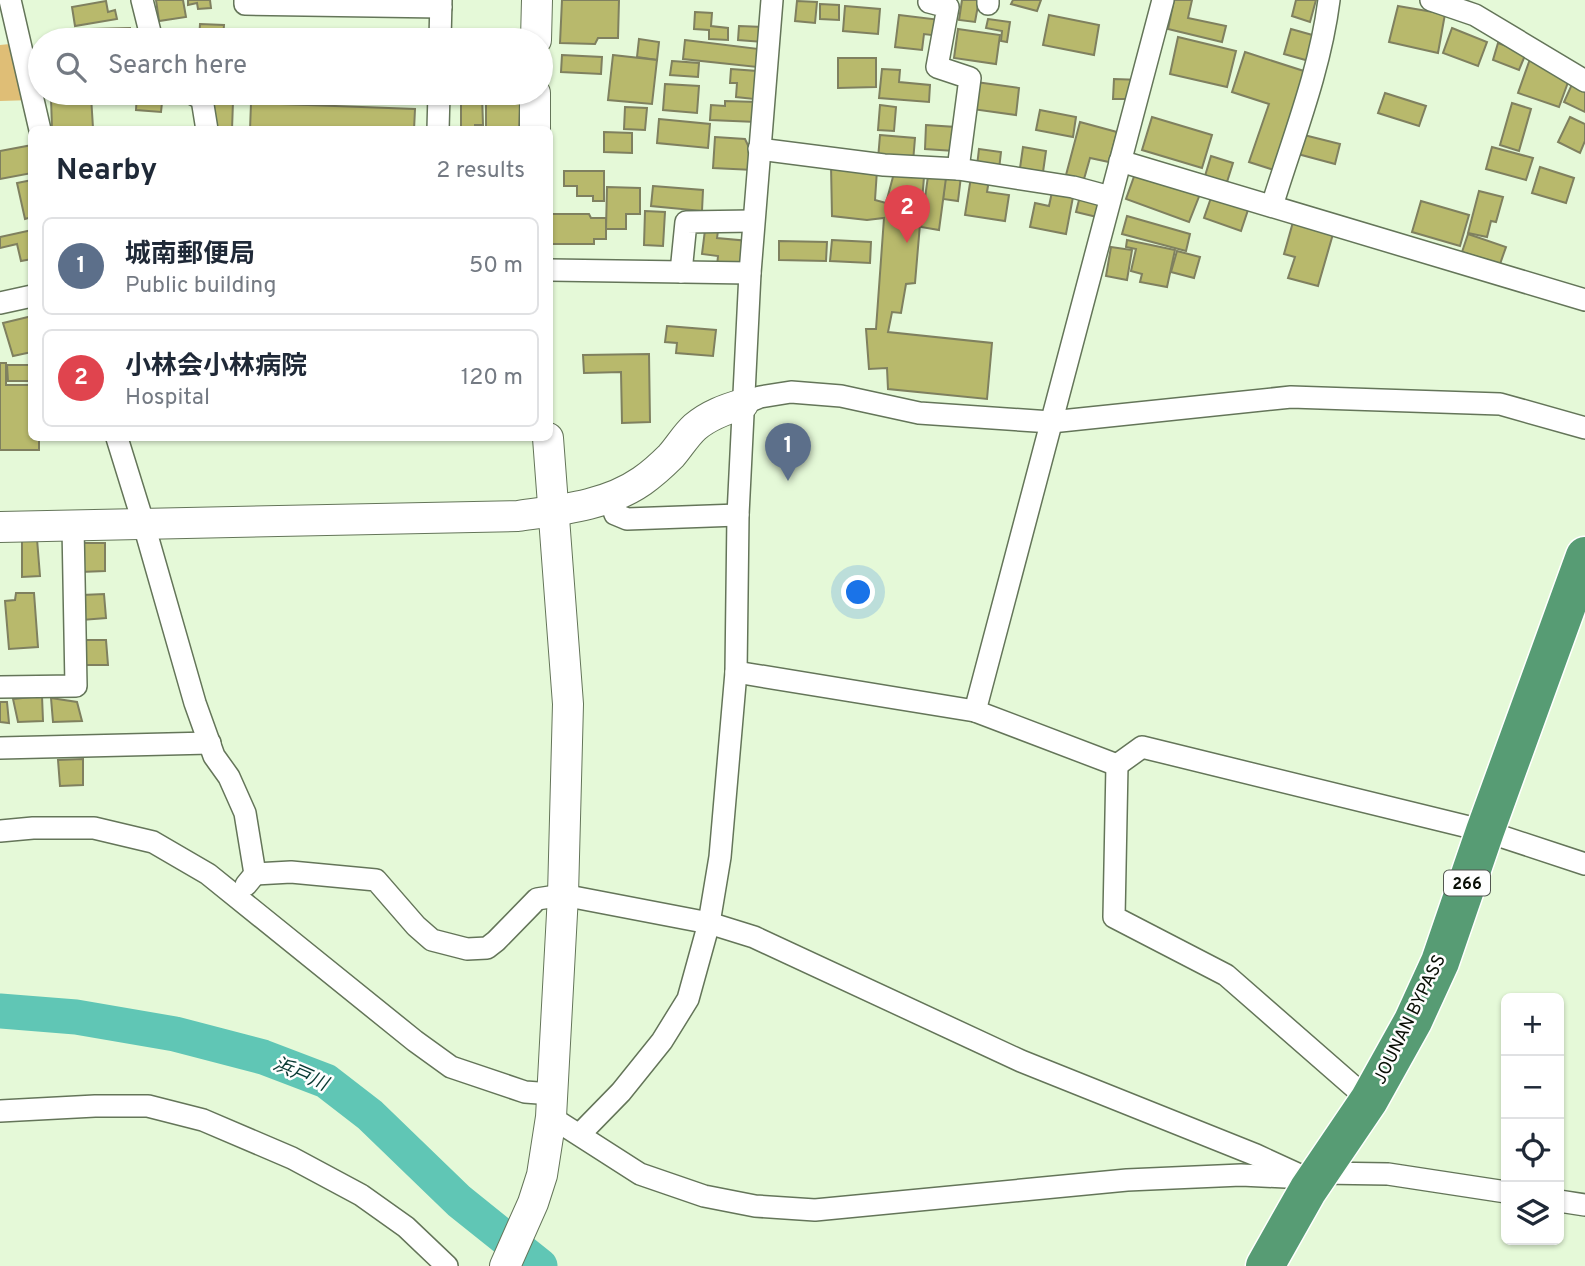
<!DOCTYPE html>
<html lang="en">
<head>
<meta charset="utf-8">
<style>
  body { margin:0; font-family:Overpass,"Noto Sans JP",sans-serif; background:#f2f2f3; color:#1f2937 }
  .controls { position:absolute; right:21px; bottom:21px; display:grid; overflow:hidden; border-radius:10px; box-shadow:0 2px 5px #0004 }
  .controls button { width:63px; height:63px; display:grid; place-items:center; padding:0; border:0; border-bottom:2px solid #e0e1e3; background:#fff; color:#1f2937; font:35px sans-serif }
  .you { position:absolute; left:859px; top:593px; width:24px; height:24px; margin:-18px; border:5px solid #fff; border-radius:50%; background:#1a73e8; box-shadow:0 0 0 10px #1a73e833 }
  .badge { display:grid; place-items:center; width:46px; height:46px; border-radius:50%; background:#d3435e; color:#fff; font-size:23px; font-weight:700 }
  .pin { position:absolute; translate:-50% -58px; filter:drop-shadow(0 2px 4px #0008) }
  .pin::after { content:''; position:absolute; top:37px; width:24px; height:21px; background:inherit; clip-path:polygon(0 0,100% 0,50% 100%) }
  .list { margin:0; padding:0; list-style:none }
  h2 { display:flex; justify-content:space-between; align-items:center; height:91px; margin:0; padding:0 28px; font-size:30px }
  h2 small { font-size:23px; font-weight:400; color:#747a83 }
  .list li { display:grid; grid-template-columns:46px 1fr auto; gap:21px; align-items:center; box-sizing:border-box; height:98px; margin:0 14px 14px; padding:0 14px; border:2px solid #e0e1e3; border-radius:10px }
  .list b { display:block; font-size:26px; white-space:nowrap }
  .list p { margin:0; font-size:23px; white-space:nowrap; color:#747a83 }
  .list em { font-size:23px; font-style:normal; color:#747a83 }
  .icon { flex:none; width:38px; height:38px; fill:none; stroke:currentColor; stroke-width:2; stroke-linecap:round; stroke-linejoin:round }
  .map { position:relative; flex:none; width:1585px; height:1266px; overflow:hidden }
  .search { position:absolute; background:#fff; box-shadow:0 2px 5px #0004; left:28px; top:28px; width:525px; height:77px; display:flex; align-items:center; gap:18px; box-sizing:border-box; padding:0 24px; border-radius:38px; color:#747a83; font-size:26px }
  .panel { position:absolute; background:#fff; box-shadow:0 2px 5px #0004; left:28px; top:126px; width:525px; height:315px; border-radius:10px }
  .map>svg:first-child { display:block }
</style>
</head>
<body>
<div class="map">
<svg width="1585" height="1266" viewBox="0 0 1585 1266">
  <rect width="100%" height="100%" fill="#e5f9d8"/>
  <!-- green -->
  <path fill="#dfbe76" d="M20,43L33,100L0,101V45Z"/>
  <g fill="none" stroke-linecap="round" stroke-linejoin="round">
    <!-- river -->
    <path stroke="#60c6b5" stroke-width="35" d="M0,1011L76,1017L175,1034L263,1057L326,1081L370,1115L459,1201L540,1266"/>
  </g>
  <!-- building -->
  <g fill="#b8b96c" stroke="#7f805f" stroke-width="2">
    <path d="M156,0H183L186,17L159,21Z"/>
    <path d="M188,0H210L211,8L198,9L197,3L188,5Z"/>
    <path d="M562,0H619L618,38H598L595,44L560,43Z"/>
    <path d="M962,0H979L975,22L959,20Z"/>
    <path d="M1013,0H1041L1037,11L1011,4Z"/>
    <path d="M1174,0H1192L1188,18L1226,26L1222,42L1168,29Z"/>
    <path d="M1296,0H1316L1310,22L1292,16Z"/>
    <path d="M106,1L108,12L115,10L117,19L75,26L72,7Z"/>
    <path d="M797,1L817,2L815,23L795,21Z"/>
    <path d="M820,4L839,5V20L820,19Z"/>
    <path d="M845,6L880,9L878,34L843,31Z"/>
    <path d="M1398,6L1445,14L1438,53L1389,42Z"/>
    <path d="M695,12L712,13L711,26L728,28V40L709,39V30L694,29Z"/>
    <path d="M899,15L941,20L939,36L924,34L922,50L895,47Z"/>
    <path d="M1049,15L1099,25L1094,55L1043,45Z"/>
    <path d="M988,19L1010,22L1007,42L1001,41L1002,31L986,28Z"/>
    <path d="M200,24L224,25L223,40H199Z"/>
    <path d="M739,26L764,27L763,42L738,40Z"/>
    <path d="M130,28V40H90V29Z"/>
    <path d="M1452,28L1487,42L1478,66L1443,53Z"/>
    <path d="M958,29L1000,35L996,64L954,58Z"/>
    <path d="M1291,29L1316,36L1309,61L1284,54Z"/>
    <path d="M1178,37L1236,51L1227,87L1170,74Z"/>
    <path d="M639,39L659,42L657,60L637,57Z"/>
    <path d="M685,40L759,49L757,67L683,59Z"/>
    <path d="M1498,43L1526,53L1519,70L1493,60Z"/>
    <path d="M1245,52L1310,73L1277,171L1249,162L1269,104L1232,92Z"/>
    <path d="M562,55L602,57L601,74L561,72Z"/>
    <path d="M613,55L657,60L652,104L608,100Z"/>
    <path d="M838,58H876V87L838,88Z"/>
    <path d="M1530,59L1571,74L1559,107L1518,93Z"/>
    <path d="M672,61L699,63L698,77L670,75Z"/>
    <path d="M731,69L757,71L754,99L736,97L737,83H730Z"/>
    <path d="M882,69L900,70L899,82L930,85L929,102L879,98Z"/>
    <path d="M1114,79L1141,80L1133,99H1113Z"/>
    <path d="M976,82L1019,88L1016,115L972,109Z"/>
    <path d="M1573,82L1585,88V112L1564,102Z"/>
    <path d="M665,84L699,86L697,113L663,110Z"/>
    <path d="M137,93H163L161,112L136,110Z"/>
    <path d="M493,93H523V100L493,99Z"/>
    <path d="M1385,93L1426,106L1419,126L1378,113Z"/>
    <path d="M461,94H482L483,125H475V128H461Z"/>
    <path d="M91,96L93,128L52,129L51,98Z"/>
    <path d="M212,101H233L232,130H211Z"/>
    <path d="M486,101H520L519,128L486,127Z"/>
    <path d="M725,101L757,102L756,122L710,120L711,105L725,106Z"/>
    <path d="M251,103L415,109L414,130H250Z"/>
    <path d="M1512,103L1531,109L1519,151L1500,145Z"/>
    <path d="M880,105L896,107L894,131L878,130Z"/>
    <path d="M625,107L647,108L645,130L624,129Z"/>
    <path d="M1040,110L1076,117L1073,137L1036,130Z"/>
    <path d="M1152,117L1212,135L1202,168L1142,150Z"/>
    <path d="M1570,117L1585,124V141L1580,153L1558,142Z"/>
    <path d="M659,119L710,124L708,148L657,143Z"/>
    <path d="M1080,122L1117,132L1109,162L1090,158L1084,179L1066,175Z"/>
    <path d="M926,125L956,127L954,151L925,149Z"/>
    <path d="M604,132L632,133V153L604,152Z"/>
    <path d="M1300,134L1340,144L1335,164L1294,153Z"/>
    <path d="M880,135L915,138L913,162L878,159Z"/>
    <path d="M715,137L745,139L753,156V170L713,168Z"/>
    <path d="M32,145V173L0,179V151Z"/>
    <path d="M1023,147L1046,151L1043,172L1020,168Z"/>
    <path d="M1492,147L1533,158L1526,180L1486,169Z"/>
    <path d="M979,149L1001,152L999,169L977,166Z"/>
    <path d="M1211,156L1233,163L1227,182L1205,176Z"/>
    <path d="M831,165L877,170L875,200L886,203L894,173L924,177L915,283L906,284L901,313L892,312L888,332L992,343L987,399L888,389L887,368L869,369L866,329H876L884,218L867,220L832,216Z"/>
    <path d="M1540,167L1574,178L1566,203L1532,193Z"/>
    <path d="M564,171H604V201H593V196H577V186H564Z"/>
    <path d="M1136,171L1200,194L1189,222L1126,199Z"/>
    <path d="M946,174L961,176L958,201L943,199Z"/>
    <path d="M928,176L946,178L939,230L921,227Z"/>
    <path d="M971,177L989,180L987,192L1009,195L1005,221L965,215Z"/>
    <path d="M32,180V217L25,219L17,183Z"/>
    <path d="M653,186L703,190L702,211L651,206Z"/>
    <path d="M607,187L640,188V214H626V229H606Z"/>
    <path d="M1479,191L1503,197L1496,222L1491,221L1487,237L1468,233Z"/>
    <path d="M1052,192L1073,197L1066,234L1030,227L1035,203L1049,206Z"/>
    <path d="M1213,192L1250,204L1241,231L1204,218Z"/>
    <path d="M1080,196L1104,202L1101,218L1076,212Z"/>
    <path d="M1421,201L1469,215L1460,246L1412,232Z"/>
    <path d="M645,211L665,212L663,246L644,245Z"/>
    <path d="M552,214H589L591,218H606V239H594V244H552Z"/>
    <path d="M1127,216L1190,234L1186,251L1122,234Z"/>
    <path d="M1293,222L1333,234L1318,286L1288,278L1295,257L1284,254Z"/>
    <path d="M32,230V259L21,261L17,244L0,248V237Z"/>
    <path d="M705,230L718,231L717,238L749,241L746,269L717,266L718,256L702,254Z"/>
    <path d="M1468,234L1506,247L1500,264L1462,252Z"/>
    <path d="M832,240L871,242L870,263L830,261Z"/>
    <path d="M1127,240L1175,250L1167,287L1140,282L1142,274L1131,271L1136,249L1126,247Z"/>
    <path d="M779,241L827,242L826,261L779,260Z"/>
    <path d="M1111,247L1132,250L1127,280L1106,276Z"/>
    <path d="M1177,251L1200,257L1194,278L1171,272Z"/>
    <path d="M32,316V352L13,356L3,323Z"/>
    <path d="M667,326L716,330L713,356L676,353L677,343L665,342Z"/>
    <path d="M649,354L650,422L622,423L621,372L584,373L583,355Z"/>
    <path d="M0,363H6V385H32V438H39V450H0Z"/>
    <path d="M7,365H32V381H8Z"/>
    <path d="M37,539L40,576L22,577V541Z"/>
    <path d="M82,543H105V571L81,572Z"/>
    <path d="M16,593H34L38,647L9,649L5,601L15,600Z"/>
    <path d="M104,594L106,618L82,620V595Z"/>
    <path d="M84,640H106L108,665H84Z"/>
    <path d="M42,696L43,721L18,722L13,699Z"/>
    <path d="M51,698L77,702L82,721L53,722Z"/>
    <path d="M0,702H7L9,723L0,722Z"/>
    <path d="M83,759V785L60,786L58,760Z"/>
  </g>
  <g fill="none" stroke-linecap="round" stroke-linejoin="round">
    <defs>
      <g id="street">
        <path d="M10,0L40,130"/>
        <path d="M142,0L152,40"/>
        <path d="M245,0V4L441,7"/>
        <path d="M930,0L929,2L948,7L937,67L970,78L958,169"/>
        <path d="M1431,0L1475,15L1585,81"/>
        <path d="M988,4V0"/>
        <path d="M440,40L441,0"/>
        <path d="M191,93L202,99L207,130"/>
        <path d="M438,130L439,93"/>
        <path d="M759,149L884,165L958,169L1073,187L1110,197"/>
        <path d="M1120,161L1585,300"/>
        <path d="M1272,206C1293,138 1320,71 1329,0"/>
        <path d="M550,270L750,273"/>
        <path d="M681,272L686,222L753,221"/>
        <path d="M0,303L32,296"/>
        <path d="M743,404L760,397L791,392L841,396L919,413L1051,422L1291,397L1500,404L1585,428"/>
        <path d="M117,438L144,525L195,703L214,756L229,777L245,813L255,874L246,885"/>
        <path d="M609,498L615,514L627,519L738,515"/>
        <path d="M736,672L975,711L1117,765"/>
        <path d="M0,687L76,686L73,526"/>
        <path d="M975,711L1163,0"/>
        <path d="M0,748L210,743"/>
        <path d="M1117,765L1142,747L1485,831L1585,864"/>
        <path d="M1117,765L1114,917L1226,975L1369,1100"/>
        <path d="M0,831L33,828H94L153,842L208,874L415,1041L451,1067L525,1092L552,1094"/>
        <path d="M255,874L291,872L376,880L416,926L432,940L467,949L487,948L496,941L537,899L563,895L709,923L754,937L1021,1061L1256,1155L1306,1178"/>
        <path d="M0,1111L95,1106H148L203,1120L292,1158L361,1195L406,1227L447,1266"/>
        <path d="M551,1117L640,1174L704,1196L755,1206L815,1210L1127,1180L1241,1175L1306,1178L1321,1173L1388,1174L1506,1192"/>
        <path d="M580,1134L621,1092L662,1041L688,999L709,923L720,857L736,672L738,515L750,273L772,0"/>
        <path d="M1559,1201L1585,1205"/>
      </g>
      <g id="secondary">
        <path d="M536,40L537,0"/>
        <path d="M535,93V130"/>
        <path d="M0,527L518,516C560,510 606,506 642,481C652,474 662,465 671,456C679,447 686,435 695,427C709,415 726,409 743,404"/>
        <path d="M505,1266L533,1203L542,1175L551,1117L563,895L568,704L548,438"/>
      </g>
      <path id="highway" d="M1265,1266L1308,1190L1369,1100L1413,1021L1440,962L1485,831L1585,556"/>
    </defs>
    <!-- street casing -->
    <use href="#street" stroke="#647559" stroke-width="24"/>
    <!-- secondary casing -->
    <use href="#secondary" stroke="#647559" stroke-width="32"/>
    <!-- highway casing -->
    <use href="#highway" stroke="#fff" stroke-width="41"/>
    <!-- street -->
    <use href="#street" stroke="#fff" stroke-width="21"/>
    <!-- secondary -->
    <use href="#secondary" stroke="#fff" stroke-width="30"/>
    <!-- highway -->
    <use href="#highway" stroke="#579c74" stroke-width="38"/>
  </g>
  <g text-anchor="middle" stroke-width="5" stroke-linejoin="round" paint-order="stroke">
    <!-- shield labels -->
    <rect fill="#fefefe" stroke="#525750" stroke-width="2" x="1444" y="870.5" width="46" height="25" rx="5"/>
    <g font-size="16" font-weight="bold" fill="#090f05">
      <text x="1467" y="889">266</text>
    </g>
    <!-- street labels -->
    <g font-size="18" fill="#090f05" stroke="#fefefe">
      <text transform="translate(1409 1019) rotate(-64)" y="6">JOUNAN BYPASS</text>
    </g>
    <!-- water labels -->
    <g font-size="19" font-style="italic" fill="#093a33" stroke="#fefefe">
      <text transform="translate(301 1073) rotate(23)" y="7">浜戸川</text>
    </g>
  </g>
</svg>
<div class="controls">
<button>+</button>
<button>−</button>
<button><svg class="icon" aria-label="locate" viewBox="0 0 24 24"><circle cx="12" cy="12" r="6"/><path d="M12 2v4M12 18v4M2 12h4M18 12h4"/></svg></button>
<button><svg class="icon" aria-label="layers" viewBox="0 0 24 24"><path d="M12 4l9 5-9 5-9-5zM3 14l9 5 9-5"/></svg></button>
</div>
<div class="you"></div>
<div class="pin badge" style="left:788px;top:481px;background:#5c6f8a">1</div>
<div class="pin badge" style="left:907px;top:243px;background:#e0444e">2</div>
<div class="search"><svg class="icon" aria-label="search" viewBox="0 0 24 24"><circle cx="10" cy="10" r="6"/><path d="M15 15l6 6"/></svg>Search here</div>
<section class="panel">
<h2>Nearby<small>2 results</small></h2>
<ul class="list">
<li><span class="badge" style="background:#5c6f8a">1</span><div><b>城南郵便局</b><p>Public building</p></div><em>50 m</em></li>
<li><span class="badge" style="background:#e0444e">2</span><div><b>小林会小林病院</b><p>Hospital</p></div><em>120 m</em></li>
</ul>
</section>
</div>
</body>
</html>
